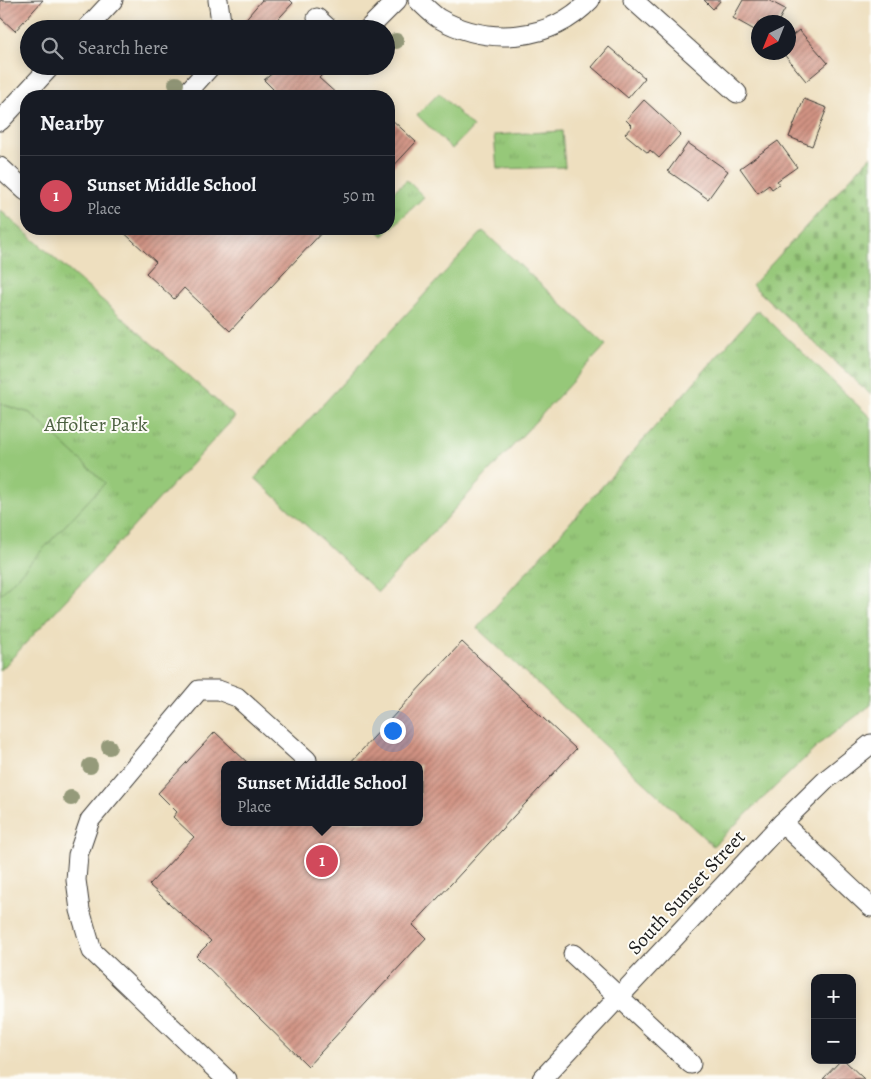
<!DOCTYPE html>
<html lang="en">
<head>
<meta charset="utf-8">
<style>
  body { margin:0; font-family:Alegreya,serif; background:#20242c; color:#f1f3f6 }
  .controls { position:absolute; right:15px; bottom:15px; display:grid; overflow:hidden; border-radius:10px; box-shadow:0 2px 12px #0003 }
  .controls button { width:45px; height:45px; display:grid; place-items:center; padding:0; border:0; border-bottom:1px solid #363941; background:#171b24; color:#f1f3f6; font:25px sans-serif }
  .compass { position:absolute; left:751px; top:15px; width:45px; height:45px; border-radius:50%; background:#171b24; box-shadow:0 2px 12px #0003; rotate:223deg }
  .you { position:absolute; left:392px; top:730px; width:18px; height:18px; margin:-12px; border:4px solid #fff; border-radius:50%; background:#1a73e8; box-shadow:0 0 0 8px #1a73e833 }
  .badge { display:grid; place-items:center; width:32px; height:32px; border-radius:50%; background:#d1495b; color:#fff; font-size:16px; font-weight:700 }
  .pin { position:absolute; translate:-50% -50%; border:2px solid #fff; box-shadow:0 1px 5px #0006 }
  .popup { position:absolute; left:221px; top:761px; width:202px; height:65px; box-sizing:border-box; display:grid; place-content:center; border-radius:10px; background:#171b24; filter:drop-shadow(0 1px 4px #0005); font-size:16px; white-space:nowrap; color:#9ea1a6 }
  .popup b { font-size:19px; color:#f1f3f6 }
  .popup::after { content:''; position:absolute; left:50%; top:100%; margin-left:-10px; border:10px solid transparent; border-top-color:#171b24 }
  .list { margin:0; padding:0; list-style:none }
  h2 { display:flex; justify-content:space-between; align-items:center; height:65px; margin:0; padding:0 20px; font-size:21px }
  h2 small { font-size:16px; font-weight:400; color:#9ea1a6 }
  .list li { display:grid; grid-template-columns:32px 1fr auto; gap:15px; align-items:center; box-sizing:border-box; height:80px; padding:0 20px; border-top:1px solid #363941 }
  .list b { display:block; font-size:19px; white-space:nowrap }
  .list p { margin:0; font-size:16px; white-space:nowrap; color:#9ea1a6 }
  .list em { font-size:16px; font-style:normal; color:#9ea1a6 }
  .icon { flex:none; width:28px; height:28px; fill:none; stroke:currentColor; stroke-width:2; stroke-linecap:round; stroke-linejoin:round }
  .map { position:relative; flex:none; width:871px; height:1079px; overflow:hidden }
  .search { position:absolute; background:#171b24; box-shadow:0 2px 12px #0003; left:20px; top:20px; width:375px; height:55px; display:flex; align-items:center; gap:12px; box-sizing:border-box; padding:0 18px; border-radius:28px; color:#9ea1a6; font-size:19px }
  .panel { position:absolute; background:#171b24; box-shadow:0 2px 12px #0003; left:20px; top:90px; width:375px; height:145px; border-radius:20px }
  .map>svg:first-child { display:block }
</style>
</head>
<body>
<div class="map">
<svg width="871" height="1079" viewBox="0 0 871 1079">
  <defs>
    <pattern id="grass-tufts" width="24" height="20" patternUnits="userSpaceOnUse" patternTransform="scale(1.25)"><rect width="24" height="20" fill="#96c879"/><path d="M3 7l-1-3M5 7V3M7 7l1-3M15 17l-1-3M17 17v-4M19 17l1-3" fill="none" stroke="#81ab68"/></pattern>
    <pattern id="cemetery-stones" width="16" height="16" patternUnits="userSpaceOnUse" patternTransform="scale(1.25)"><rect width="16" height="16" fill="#96c879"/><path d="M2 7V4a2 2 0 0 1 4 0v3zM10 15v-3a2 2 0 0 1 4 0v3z" fill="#81ab68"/></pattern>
    <pattern id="building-hatch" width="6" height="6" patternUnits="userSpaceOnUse" patternTransform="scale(1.25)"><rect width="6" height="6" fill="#d19383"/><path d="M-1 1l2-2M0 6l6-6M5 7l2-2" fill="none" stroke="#a9776a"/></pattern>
  </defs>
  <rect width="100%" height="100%" fill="#fdfcf7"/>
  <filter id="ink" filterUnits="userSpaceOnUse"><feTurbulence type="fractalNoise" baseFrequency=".02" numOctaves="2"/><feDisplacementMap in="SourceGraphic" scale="10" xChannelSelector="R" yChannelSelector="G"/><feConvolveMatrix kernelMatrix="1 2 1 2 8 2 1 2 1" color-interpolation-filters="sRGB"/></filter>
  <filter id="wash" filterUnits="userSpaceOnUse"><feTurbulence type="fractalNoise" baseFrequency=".0096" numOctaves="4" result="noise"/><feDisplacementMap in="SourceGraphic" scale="20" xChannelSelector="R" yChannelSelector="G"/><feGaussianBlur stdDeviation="1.12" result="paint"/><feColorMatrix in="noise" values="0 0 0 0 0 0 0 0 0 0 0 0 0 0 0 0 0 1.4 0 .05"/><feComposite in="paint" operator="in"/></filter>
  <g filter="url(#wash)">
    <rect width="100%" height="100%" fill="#eedfbf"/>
    <!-- grass -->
    <g fill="url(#grass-tufts)" stroke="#59724a">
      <path d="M562,131L565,167L497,169L494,135Z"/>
      <path d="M407,180L424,197L383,236L376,229H389V195Z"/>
      <path d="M0,210L235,417L0,671Z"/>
      <path d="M758,310L871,418V705L823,741L713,846L477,628Z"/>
    </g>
    <!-- cemetery -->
    <path fill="url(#cemetery-stones)" stroke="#59724a" d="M871,156V395L752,285Z"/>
    <!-- pitch -->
    <g fill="#96c879" stroke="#59724a">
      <path d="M439,93L473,127L452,149L417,115Z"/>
      <path d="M483,231L606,345L378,592L255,478Z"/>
      <path d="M0,404L30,413L105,483L0,595Z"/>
    </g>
    <g id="blocks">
      <!-- building -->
      <g fill="url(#building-hatch)">
        <path d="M0,0L4,1L43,0L15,31L0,17Z"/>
        <path d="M262,0H290L293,3L269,29H248L242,23Z"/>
        <path d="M704,0H721L713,9Z"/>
        <path d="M743,0H768L785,9L778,22H758V32L733,18Z"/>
        <path d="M799,30L828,63L806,81L782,52H788V39Z"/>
        <path d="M609,47L645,78L628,98L592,67Z"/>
        <path d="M268,66H316L324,73L319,78L339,96H267L273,89L264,80L274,72Z"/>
        <path d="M804,99L827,108L812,146L789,137Z"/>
        <path d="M644,100L681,134L659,158L650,150L648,153L625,134L632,126L626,120Z"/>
        <path d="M389,117L416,142L389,171Z"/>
        <path d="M778,141L797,167L777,181L779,184L772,189L769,185L758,193L740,168Z"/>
        <path d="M688,143L728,171L708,199L668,171Z"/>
        <path d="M120,229H325L230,331L184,288L174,299L146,273L156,262Z"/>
        <path d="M462,642L576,749L413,925L426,938L308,1066L196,956L211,941L149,885L194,837L173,817L177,812L158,793L215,732L250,765H225V822H420V765H348Z"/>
        <path d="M841,1060H844L864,1079H823Z"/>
      </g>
    </g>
  </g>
  <g filter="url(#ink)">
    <use href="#blocks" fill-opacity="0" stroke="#3c3934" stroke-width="1"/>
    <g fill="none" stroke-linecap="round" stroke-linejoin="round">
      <defs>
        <g id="minor">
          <path d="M218,0L222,29"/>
          <path d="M418,0C424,6 431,13 438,18C487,46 550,42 590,0"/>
          <path d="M633,0L737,93"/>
          <path d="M317,18L329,29"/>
          <path d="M86,29L113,0"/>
          <path d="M368,29L397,0"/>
          <path d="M184,96L211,66"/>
          <path d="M0,121L51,66"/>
          <path d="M0,167L26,191"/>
          <path d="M782,823L871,907"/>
          <path d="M573,954L691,1064"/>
          <path d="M226,1079L92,951L80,910L76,880L78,855L90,820L199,690H218L237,697L307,760"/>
          <path d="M542,1079L782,823L827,779L871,744"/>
        </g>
      </defs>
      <!-- minor casing -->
      <use href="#minor" stroke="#3c3934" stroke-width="21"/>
      <!-- minor -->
      <use href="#minor" stroke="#fff" stroke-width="19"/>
    </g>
    <!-- trees -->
    <g fill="#959a7a">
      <circle cx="396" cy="41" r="8"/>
      <circle cx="176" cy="84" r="8"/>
      <circle cx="109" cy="747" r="8"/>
      <circle cx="90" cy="766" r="8"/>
      <circle cx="71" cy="798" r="8"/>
    </g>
  </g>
  <g text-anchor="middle" stroke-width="4" stroke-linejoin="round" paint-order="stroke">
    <!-- park labels -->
    <g font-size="20" fill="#4d6141" stroke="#fdfcf7">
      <text x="96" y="431">Affolter Park</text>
    </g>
    <!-- street labels -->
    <g font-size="20" fill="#1c1c1c" stroke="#fdfcf7">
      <text transform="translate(686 892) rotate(-47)" y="7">South Sunset Street</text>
    </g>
  </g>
</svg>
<div class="controls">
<button>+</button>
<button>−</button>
</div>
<svg class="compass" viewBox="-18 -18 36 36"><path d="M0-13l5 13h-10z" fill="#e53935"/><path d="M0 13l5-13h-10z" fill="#9ea1a6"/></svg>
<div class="you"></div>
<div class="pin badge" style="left:322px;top:861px">1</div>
<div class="popup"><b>Sunset Middle School</b>Place</div>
<div class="search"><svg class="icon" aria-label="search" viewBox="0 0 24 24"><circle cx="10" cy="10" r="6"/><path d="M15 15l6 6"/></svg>Search here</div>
<section class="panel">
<h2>Nearby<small></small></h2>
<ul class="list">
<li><span class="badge">1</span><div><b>Sunset Middle School</b><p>Place</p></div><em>50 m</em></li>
</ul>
</section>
</div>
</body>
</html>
